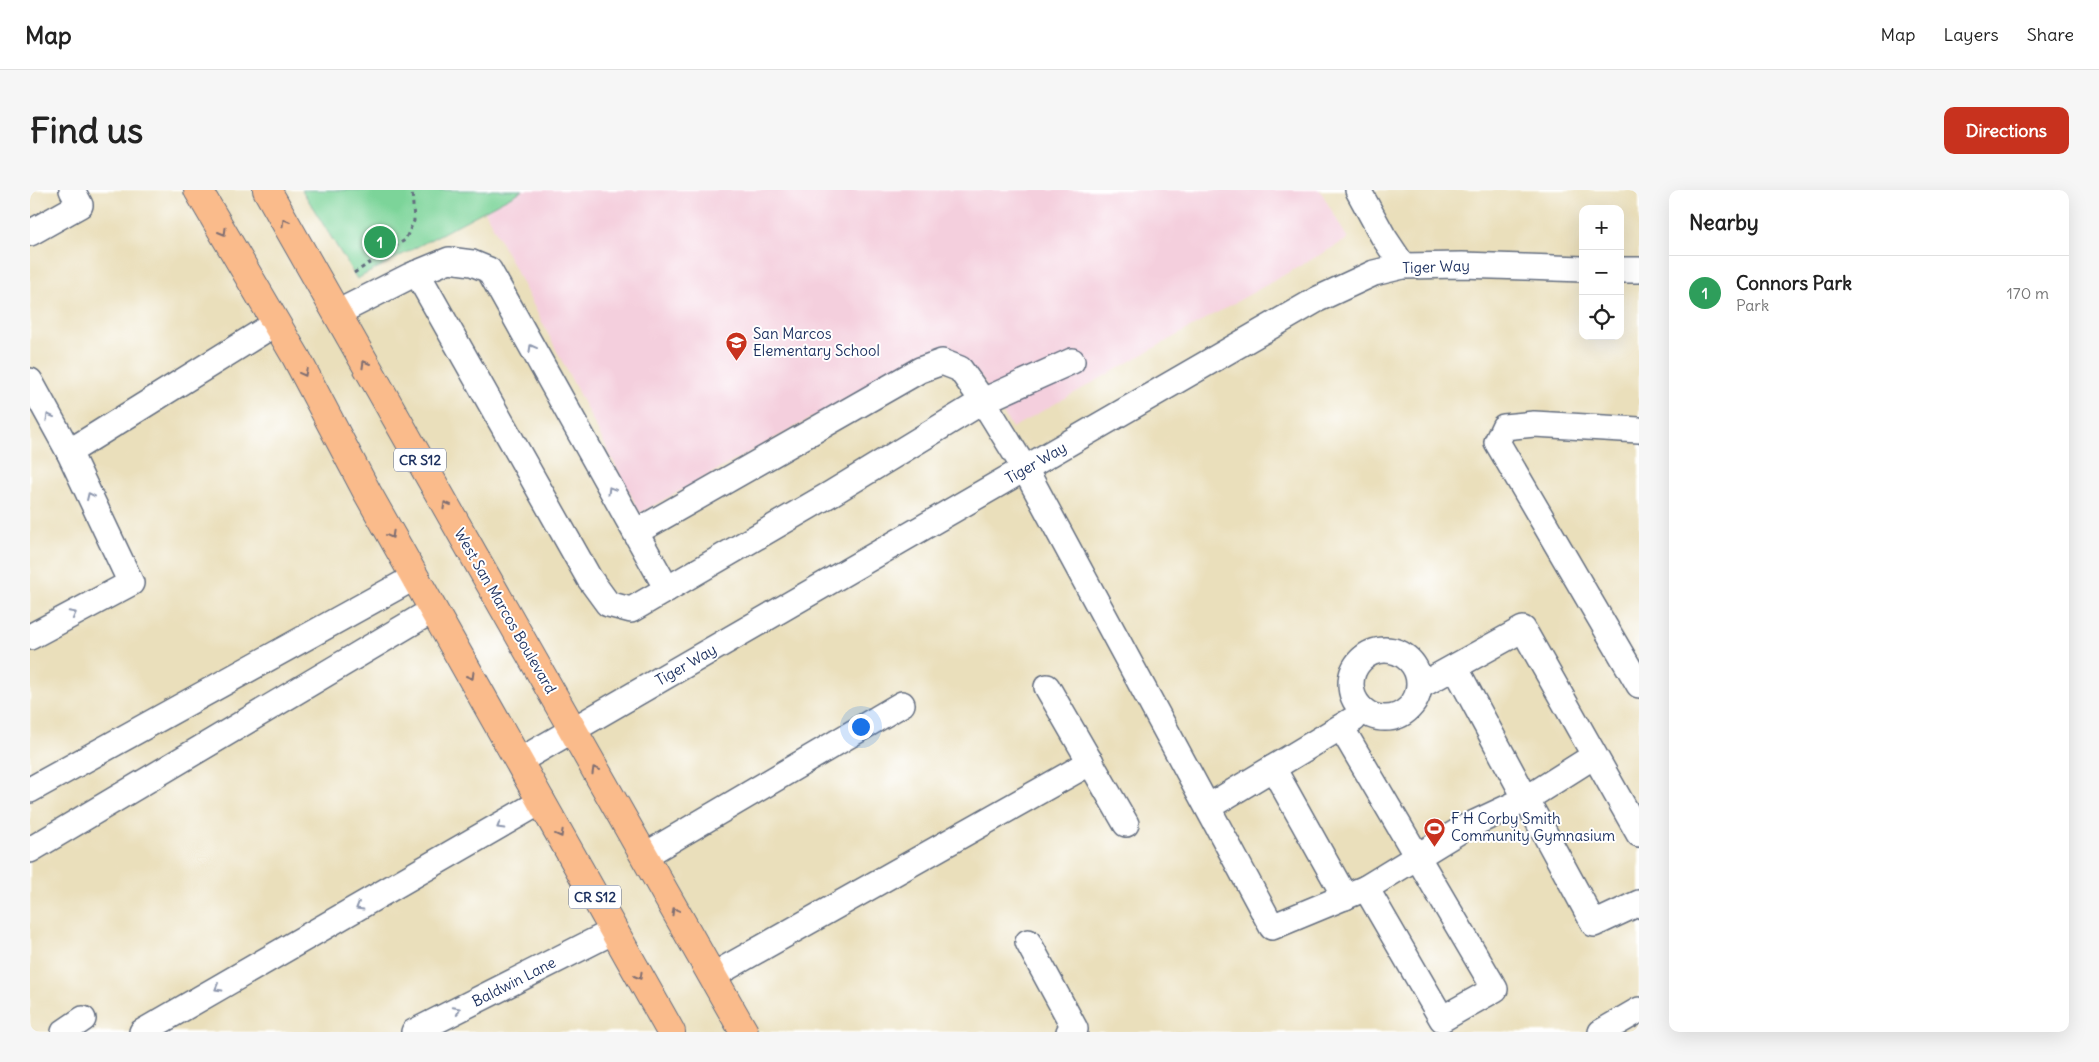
<!DOCTYPE html>
<html lang="en">
<head>
<meta charset="utf-8">
<style>
  body { margin:0; font-family:Delius,sans-serif; background:#f6f6f6; color:#222 }
  .controls { position:absolute; right:15px; top:15px; display:grid; overflow:hidden; border-radius:10px; box-shadow:0 5px 20px #0002 }
  .controls button { width:45px; height:45px; display:grid; place-items:center; padding:0; border:0; border-bottom:1px solid #e0e0e0; background:#fff; color:#222; font:25px sans-serif }
  .you { position:absolute; left:830px; top:536px; width:18px; height:18px; margin:-12px; border:4px solid #fff; border-radius:50%; background:#1a73e8; box-shadow:0 0 0 8px #1a73e833 }
  .badge { display:grid; place-items:center; width:32px; height:32px; border-radius:50%; background:#c8321e; color:#fff; font-size:16px; font-weight:700 }
  .pin { position:absolute; translate:-50% -50%; border:2px solid #fff; box-shadow:0 1px 5px #0006 }
  .list { margin:0; padding:0; list-style:none }
  h2 { display:flex; justify-content:space-between; align-items:center; height:65px; margin:0; padding:0 20px; font-size:21px }
  h2 small { font-size:16px; font-weight:400; color:#767676 }
  .list li { display:grid; grid-template-columns:32px 1fr auto; gap:15px; align-items:center; box-sizing:border-box; height:75px; padding:0 20px; border-top:1px solid #e0e0e0 }
  .list b { display:block; font-size:19px; white-space:nowrap }
  .list p { margin:0; font-size:16px; white-space:nowrap; color:#767676 }
  .list em { font-size:16px; font-style:normal; color:#767676 }
  .icon { flex:none; width:28px; height:28px; fill:none; stroke:currentColor; stroke-width:2; stroke-linecap:round; stroke-linejoin:round }
  .map { position:relative; flex:none; width:1609px; height:842px; overflow:hidden; border-radius:10px }
  header { display:flex; align-items:center; gap:30px; box-sizing:border-box; height:70px; padding:0 25px; background:#fff; border-bottom:1px solid #e0e0e0 }
  header strong { font-size:24px }
  nav { display:flex; gap:28px; margin-inline-start:auto; font-size:18px }
  .intro { display:flex; align-items:center; justify-content:space-between; box-sizing:border-box; height:120px; padding:0 30px }
  h1 { margin:0; font-size:35px }
  .button { padding:12px 22px; border-radius:10px; background:#c8321e; color:#fff; font-size:18px; font-weight:700 }
  main { display:flex; gap:30px; padding:0 30px }
  aside { flex:1; background:#fff; border-radius:10px; box-shadow:0 5px 20px #0002 }
  .map>svg:first-child { display:block }
</style>
</head>
<body>
<header>
<strong>Map</strong>
<nav><a>Map</a><a>Layers</a><a>Share</a></nav>
</header>
<div class="intro"><h1>Find us</h1><a class="button">Directions</a></div>
<main>
<div class="map">
<svg width="1609" height="842" viewBox="0 0 1609 842">
  <rect width="100%" height="100%" fill="#fff"/>
  <filter id="ink" filterUnits="userSpaceOnUse"><feTurbulence type="fractalNoise" baseFrequency=".02" numOctaves="2"/><feDisplacementMap in="SourceGraphic" scale="10" xChannelSelector="R" yChannelSelector="G"/><feConvolveMatrix kernelMatrix="1 2 1 2 8 2 1 2 1" color-interpolation-filters="sRGB"/></filter>
  <filter id="wash" filterUnits="userSpaceOnUse"><feTurbulence type="fractalNoise" baseFrequency=".0096" numOctaves="4" result="noise"/><feDisplacementMap in="SourceGraphic" scale="20" xChannelSelector="R" yChannelSelector="G"/><feGaussianBlur stdDeviation="1.12" result="paint"/><feColorMatrix in="noise" values="0 0 0 0 0 0 0 0 0 0 0 0 0 0 0 0 0 1.4 0 .05"/><feComposite in="paint" operator="in"/></filter>
  <g filter="url(#wash)">
    <rect width="100%" height="100%" fill="#eadfbb"/>
    <!-- built -->
    <path fill="#f4cfdd" d="M493,0H1290L1318,49L982,238L952,188L911,156L610,323L455,21Z"/>
    <!-- green -->
    <path fill="#7cd499" stroke="#4c827c" d="M272,0H493L327,89Z"/>
  </g>
  <g filter="url(#ink)">
    <g fill="none" stroke-linecap="round" stroke-linejoin="round">
      <defs>
        <g id="minor">
          <path d="M1328,0L1353,46L1373,76"/>
          <path d="M0,43L50,15L42,0"/>
          <path d="M1590,80H1609"/>
          <path d="M387,83L559,388L578,414L601,420L802,303L953,211L1042,171"/>
          <path d="M307,123L380,86L419,70L442,73L459,80L637,399"/>
          <path d="M0,191L39,262L101,393L0,447"/>
          <path d="M1609,240L1504,234L1474,237L1467,252L1609,495"/>
          <path d="M39,262L246,133"/>
          <path d="M606,342L890,180L912,172L930,179L953,211L995,279L1242,737L1336,698"/>
          <circle cx="1355" cy="494" r="34"/>
          <path d="M1425,477L1496,609L1564,566"/>
          <path d="M1390,496L1493,439L1609,644"/>
          <path d="M1017,497L1096,634"/>
          <path d="M1311,537L1465,799L1412,829L1336,698L1434,638L1496,609L1564,734L1609,713"/>
          <path d="M489,571L1288,109L1344,83L1373,76L1432,75L1553,79"/>
          <path d="M1243,578L1315,707"/>
          <path d="M0,600L385,387"/>
          <path d="M1178,617L1324,529"/>
          <path d="M0,660L403,420"/>
          <path d="M614,666L872,514"/>
          <path d="M998,752L1045,839L1039,842"/>
          <path d="M682,786L1061,572"/>
          <path d="M34,842L53,829"/>
          <path d="M112,842L512,611"/>
          <path d="M384,842L584,741"/>
          <path d="M1571,842L1609,820"/>
        </g>
        <g id="major">
          <path d="M168,0L266,167L337,302L641,842"/>
          <path d="M237,0L714,842"/>
        </g>
      </defs>
      <!-- minor casing -->
      <use href="#minor" stroke="#636d7f" stroke-width="28"/>
      <!-- major casing -->
      <use href="#major" stroke="#636d7f" stroke-width="30"/>
      <!-- path -->
      <path stroke="#636d7f" stroke-width="3" stroke-dasharray="4 4" stroke-linecap="butt" d="M324,83L375,50L384,31L382,0"/>
      <!-- minor -->
      <use href="#minor" stroke="#fff" stroke-width="25"/>
      <!-- major -->
      <use href="#major" stroke="#fabb8b" stroke-width="28"/>
    </g>
    <!-- one-way arrows -->
    <defs><path id="oneway-chevron" d="M-2-3.5L2.5 0L-2 3.5" fill="none" stroke-width="1.6" stroke-linecap="round" stroke-linejoin="round" transform="scale(1.25)"/></defs>
    <g stroke="#7f6e72">
      <use href="#oneway-chevron" transform="translate(255 32) rotate(-120)"/>
      <use href="#oneway-chevron" transform="translate(193 42) rotate(60)"/>
      <use href="#oneway-chevron" transform="translate(335 174) rotate(-120)"/>
      <use href="#oneway-chevron" transform="translate(274 183) rotate(62)"/>
      <use href="#oneway-chevron" transform="translate(416 315) rotate(-120)"/>
      <use href="#oneway-chevron" transform="translate(361 345) rotate(61)"/>
      <use href="#oneway-chevron" transform="translate(441 486) rotate(60)"/>
      <use href="#oneway-chevron" transform="translate(565 580) rotate(-120)"/>
      <use href="#oneway-chevron" transform="translate(530 644) rotate(61)"/>
      <use href="#oneway-chevron" transform="translate(645 721) rotate(-120)"/>
      <use href="#oneway-chevron" transform="translate(609 786) rotate(60)"/>
    </g>
    <g stroke="#8d97ae">
      <use href="#oneway-chevron" transform="translate(502 158) rotate(-119)"/>
      <use href="#oneway-chevron" transform="translate(19 227) rotate(-119)"/>
      <use href="#oneway-chevron" transform="translate(581 300) rotate(-121)"/>
      <use href="#oneway-chevron" transform="translate(60 306) rotate(-115)"/>
      <use href="#oneway-chevron" transform="translate(43 424) rotate(-28)"/>
      <use href="#oneway-chevron" transform="translate(470 636) rotate(150)"/>
      <use href="#oneway-chevron" transform="translate(329 717) rotate(150)"/>
      <use href="#oneway-chevron" transform="translate(188 798) rotate(150)"/>
      <use href="#oneway-chevron" transform="translate(427 820) rotate(-27)"/>
    </g>
  </g>
  <!-- icons -->
  <defs>
    <symbol id="school-pin" viewBox="-11 -11 22 30"><path d="M0 17L-7.5 6A9.5 9.5 0 1 1 7.5 6Z" fill="#c8321e" stroke="#fff"/><path d="M0-5L7-2L0 1L-7-2ZM-4 1L0 2.5L4 1V4Q0 6-4 4Z" fill="#fff"/></symbol>
    <symbol id="stadium-pin" viewBox="-11 -11 22 30"><path d="M0 17L-7.5 6A9.5 9.5 0 1 1 7.5 6Z" fill="#c8321e" stroke="#fff"/><path d="M0-5a6.5 5 0 1 0 0 10a6.5 5 0 1 0 0-10ZM-3.5-1.8h7v3.6h-7Z" fill="#fff"/></symbol>
  </defs>
  <g fill-rule="evenodd">
    <use href="#school-pin" x="694" y="140" width="25" height="34"/>
    <use href="#stadium-pin" x="1392" y="626" width="25" height="34"/>
  </g>
  <g text-anchor="middle" stroke-width="4" stroke-linejoin="round" paint-order="stroke">
    <!-- shield labels -->
    <g fill="#fff" stroke="#5f6d8e" stroke-width="1">
      <rect x="364" y="258.5" width="52" height="23" rx="4"/>
      <rect x="539" y="695.5" width="52" height="23" rx="4"/>
    </g>
    <g font-size="14" font-weight="bold" fill="#1b2f5e">
      <text x="390" y="275">CR S12</text>
      <text x="565" y="712">CR S12</text>
    </g>
    <!-- street labels -->
    <g font-size="15" fill="#1b2f5e" stroke="#fff">
      <text transform="translate(1406 77) rotate(-2)" y="5">Tiger Way</text>
      <text transform="translate(1006 273) rotate(-30)" y="5">Tiger Way</text>
      <text transform="translate(475 421) rotate(60)" y="5">West San Marcos Boulevard</text>
      <text transform="translate(656 475) rotate(-30)" y="5">Tiger Way</text>
      <text transform="translate(484 792) rotate(-27)" y="5">Baldwin Lane</text>
    </g>
    <!-- poi labels -->
    <g font-size="15" fill="#1b2f5e" stroke="#fff" text-anchor="start">
      <text x="723" y="149">San Marcos<tspan x="723" dy="17">Elementary School</tspan></text>
      <text x="1421" y="634">F H Corby Smith<tspan x="1421" dy="17">Community Gymnasium</tspan></text>
    </g>
  </g>
</svg>
<div class="controls">
<button>+</button>
<button>−</button>
<button><svg class="icon" aria-label="locate" viewBox="0 0 24 24"><circle cx="12" cy="12" r="6"/><path d="M12 2v4M12 18v4M2 12h4M18 12h4"/></svg></button>
</div>
<div class="you"></div>
<div class="pin badge" style="left:350px;top:52px;background:#2e9e5b">1</div>
</div>
<aside>
<h2>Nearby<small></small></h2>
<ul class="list">
<li><span class="badge" style="background:#2e9e5b">1</span><div><b>Connors Park</b><p>Park</p></div><em>170 m</em></li>
</ul>
</aside>
</main>
</body>
</html>
